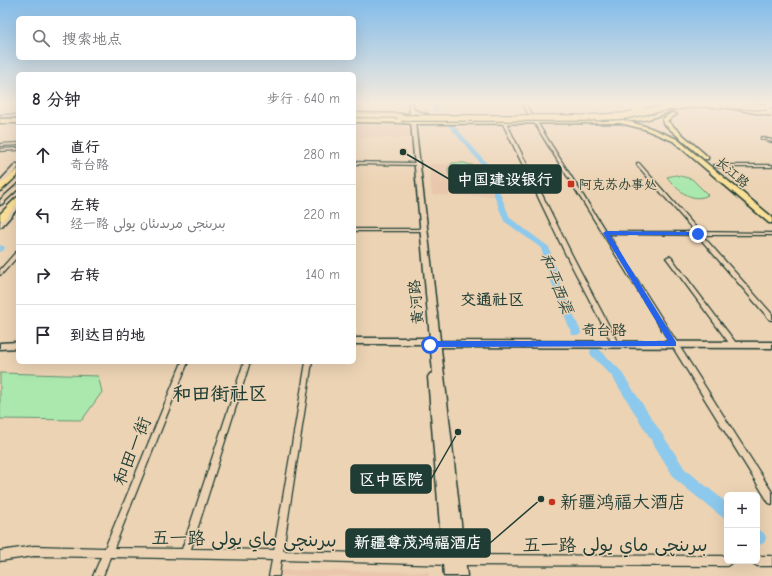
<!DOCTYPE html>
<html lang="zh">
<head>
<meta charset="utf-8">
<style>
  body { margin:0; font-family:"Comic Neue","Playpen Sans Arabic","LXGW WenKai TC",sans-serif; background:#f2f2f3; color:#2b2b33 }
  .controls { position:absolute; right:12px; bottom:12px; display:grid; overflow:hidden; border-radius:6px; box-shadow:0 4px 16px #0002 }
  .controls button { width:36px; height:36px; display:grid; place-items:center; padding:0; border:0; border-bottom:1px solid #e1e1e2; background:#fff; color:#2b2b33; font:20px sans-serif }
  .stop { position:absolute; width:12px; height:12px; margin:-9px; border:3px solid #2563eb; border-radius:50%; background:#fff }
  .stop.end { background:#2563eb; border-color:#fff; box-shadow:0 1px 4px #0008 }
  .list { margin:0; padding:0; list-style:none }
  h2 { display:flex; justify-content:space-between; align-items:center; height:52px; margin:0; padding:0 16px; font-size:17px }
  h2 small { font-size:13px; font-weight:400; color:#7c7c81 }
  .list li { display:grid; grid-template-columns:26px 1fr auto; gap:12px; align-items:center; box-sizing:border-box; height:60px; padding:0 16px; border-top:1px solid #e1e1e2 }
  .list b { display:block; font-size:15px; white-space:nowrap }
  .list p { margin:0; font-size:13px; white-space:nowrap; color:#7c7c81 }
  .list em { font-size:13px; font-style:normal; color:#7c7c81 }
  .icon { flex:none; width:22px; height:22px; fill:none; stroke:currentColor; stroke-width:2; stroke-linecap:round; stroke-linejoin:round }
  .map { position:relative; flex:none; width:772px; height:576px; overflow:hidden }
  .search { position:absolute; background:#fff; box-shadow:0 4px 16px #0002; left:16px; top:16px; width:340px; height:44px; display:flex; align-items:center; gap:10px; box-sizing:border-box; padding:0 14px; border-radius:6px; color:#7c7c81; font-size:15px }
  .panel { position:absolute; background:#fff; box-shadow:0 4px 16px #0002; left:16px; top:72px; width:340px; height:292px; border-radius:6px }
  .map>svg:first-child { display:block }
</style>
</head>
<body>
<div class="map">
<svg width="772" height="576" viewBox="0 0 772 576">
  <rect width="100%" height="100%" fill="#ecd3b4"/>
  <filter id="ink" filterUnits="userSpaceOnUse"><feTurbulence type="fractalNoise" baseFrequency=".025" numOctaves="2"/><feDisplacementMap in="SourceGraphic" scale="8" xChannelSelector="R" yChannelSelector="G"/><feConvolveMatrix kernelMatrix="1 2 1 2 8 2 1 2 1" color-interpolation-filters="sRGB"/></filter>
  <g filter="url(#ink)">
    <!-- built -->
    <g fill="#e9c7ac">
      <path d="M354,123H395L409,128L410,138L354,137Z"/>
      <path d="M477,163L483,165L488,173L494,196L432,195L429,164Z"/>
      <path d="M282,570L429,572V576H281Z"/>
    </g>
    <!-- green -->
    <g fill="#abe8ae" stroke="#659271">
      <path d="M452,163H465L473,166L479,181C473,188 458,189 452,181C449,178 449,173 448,169Z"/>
      <path d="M676,175L692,179L708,195C692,204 676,189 667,177Z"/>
      <path d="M0,373L98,376L102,392L82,420L0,419Z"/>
    </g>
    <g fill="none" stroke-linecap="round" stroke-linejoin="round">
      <!-- river -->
      <g fill="#8cc9ec" fill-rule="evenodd">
        <path d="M430,103H435L440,110L439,111H435Z"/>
        <path d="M448,123H452L489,166L510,218L549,247L559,281L581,332L580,335H572L571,332L551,281L541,248L504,221L483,166L448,125Z"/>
        <path d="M0,245L5,247L3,251L0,252Z"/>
        <path d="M595,348L599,349L620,370L685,469L727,503V519L722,517L675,479L612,376L591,355L590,352L591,349Z"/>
        <path d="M757,529L764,533L766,538L764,543L759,545L757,544Z"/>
      </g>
      <defs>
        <g id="minor">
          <path d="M354,103H356V109L354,110Z"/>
          <path d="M522,103H525L606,232H695L637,165V163H639L700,232L772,233V235H702L772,314V320H770L697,235L608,234L772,492V504L769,503Z"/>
          <path d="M503,121L506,122L571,253L619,345L618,347H614L565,253L502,122Z"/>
          <path d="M761,137L772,140V142L761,139Z"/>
          <path d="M18,143V145L0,146V144Z"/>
          <path d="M18,148V150L0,151V149Z"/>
          <path d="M354,162L417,163L419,164L417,165L354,164Z"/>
          <rect x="714" y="165" width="58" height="2"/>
          <path d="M354,229H424L426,230L424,231H354Z"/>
          <path d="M18,251V256L2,274L0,275V270L16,252Z"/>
          <path d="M669,256L671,257L736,343L737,345L736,347H732L667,259L666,258Z"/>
          <path d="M182,362H188L114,548L182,549L244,362H250L191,549L274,550L306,362H312L283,551L449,555L452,557L454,560L455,557L458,555L727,556V561H732L730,564L727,566L458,565L455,563L454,560L452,563L449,565L281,560L279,576H269L272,560L110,557L103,576H93L101,557L34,556L0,561V551L34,546L105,548Z"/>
          <path d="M757,556H772V566H757L754,564L752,561H757Z"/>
        </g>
        <g id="tertiary">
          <rect x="0" y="115" width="18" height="2"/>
          <path d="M16,164H18V168L2,185L0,186V181Z"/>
          <path d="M18,184V189L2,204L0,205V200Z"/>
          <path d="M18,203V208L2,226L0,227V221L16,204Z"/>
          <path d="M354,338H430L436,341L772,342V348L435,347L429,344H354Z"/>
          <path d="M18,342V348L0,349V343Z"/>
        </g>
        <g id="secondary">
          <path d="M412,109L429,115V116L425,117L410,111V110Z"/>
          <path d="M413,121L415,122L467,576H444L428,377L430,374L433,373L411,122Z"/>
        </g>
        <g id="primary">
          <path d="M409,103H413L415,119H620L648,127L677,139L772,217V223H769L673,141L644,129L620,123L413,124L395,122V120L397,119H410Z"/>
          <path d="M677,103H683C671,113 636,127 621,118L624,116L653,115Z"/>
          <path d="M727,106L772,112V116L729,108H727Z"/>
          <path d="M354,113L407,114L410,116L407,118L354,117Z"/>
          <path d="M672,113L677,114L667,121L708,157V159H704L663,123L662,119Z"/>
        </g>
        <g id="trunk">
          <path d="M752,107L772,109V113L752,109Z"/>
          <path d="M354,118L407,119L410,121L407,123L354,122Z"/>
          <rect x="0" y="119" width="18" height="4"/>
          <path d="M18,169V175L2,190L0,191V185Z"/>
          <path d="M18,197V203L3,220H0V214L16,198Z"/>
        </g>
      </defs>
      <!-- minor casing -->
      <use href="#minor" stroke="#1f3d34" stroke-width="2.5"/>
      <!-- tertiary casing -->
      <use href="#tertiary" stroke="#1f3d34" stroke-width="3"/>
      <!-- secondary casing -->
      <use href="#secondary" stroke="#1f3d34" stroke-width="3"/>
      <!-- primary casing -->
      <use href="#primary" stroke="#1f3d34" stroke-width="3"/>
      <!-- trunk casing -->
      <use href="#trunk" stroke="#1f3d34" stroke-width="3"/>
      <!-- minor -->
      <use href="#minor" fill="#ecd3b4" fill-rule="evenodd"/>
      <!-- tertiary -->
      <use href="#tertiary" fill="#ecd3b4" fill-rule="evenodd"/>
      <!-- secondary -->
      <use href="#secondary" fill="#ecd3b4" fill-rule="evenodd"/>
      <!-- primary -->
      <use href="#primary" fill="#fadf96" fill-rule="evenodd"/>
      <!-- trunk -->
      <use href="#trunk" fill="#fadf96" fill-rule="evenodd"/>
      <defs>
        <g id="trunk-bridge">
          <path d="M635,109L653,103"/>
          <path d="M401,118H585L624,116L662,108L701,104L767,107"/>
        </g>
      </defs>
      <!-- trunk-bridge casing -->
      <use href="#trunk-bridge" stroke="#1f3d34" stroke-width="8" stroke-linecap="butt"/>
      <!-- trunk-bridge -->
      <use href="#trunk-bridge" stroke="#fadf96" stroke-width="5.5"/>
    </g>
  </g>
  <!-- sky -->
  <linearGradient id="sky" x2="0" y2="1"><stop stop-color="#83bcea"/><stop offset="0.56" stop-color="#f6ebdd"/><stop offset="1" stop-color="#f6ebdd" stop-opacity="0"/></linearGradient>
  <rect width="772" height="184" fill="url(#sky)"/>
  <!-- route -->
  <path fill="#2563eb" d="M606,231L698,232L701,234L698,235H610L676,342V346L428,347V343L435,341H668L603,233Z"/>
  <!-- markers -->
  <g fill="#c8321e" stroke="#ecd3b4" stroke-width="1.5">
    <rect x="567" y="180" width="8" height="8" rx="2"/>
    <circle cx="552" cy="502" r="4"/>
  </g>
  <g text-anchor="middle" stroke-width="3" stroke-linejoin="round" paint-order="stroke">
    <!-- far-street labels -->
    <g font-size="13" fill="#1f3d34" stroke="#ecd3b4">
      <text transform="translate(733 172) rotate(41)" y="5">长江路</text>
    </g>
    <!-- far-poi labels -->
    <g font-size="13" fill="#1f3d34" stroke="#ecd3b4" text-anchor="start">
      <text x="579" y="189">阿克苏办事处</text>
    </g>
    <!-- street labels -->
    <g font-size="15" fill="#1f3d34" stroke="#ecd3b4">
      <text transform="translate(416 302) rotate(-95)" y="5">黄河路</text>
      <text x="604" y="335">奇台路</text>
    </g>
    <!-- water labels -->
    <g font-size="16" font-style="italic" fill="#2a4b46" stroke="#ecd3b4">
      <text transform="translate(557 283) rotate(69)" y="6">和平西渠</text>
    </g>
    <!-- neighbourhood labels -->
    <g font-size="16" font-weight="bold" fill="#1f3d34" stroke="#ecd3b4">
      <text x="492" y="305">交通社区</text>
    </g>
    <!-- near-street labels -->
    <g font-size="18" fill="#1f3d34" stroke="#ecd3b4">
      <text transform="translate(132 451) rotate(-68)" y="6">和田一街</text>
      <text transform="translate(244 539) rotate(1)" y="6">五一路 بىرىنچى ماي يولى</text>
      <text x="615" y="551">五一路 بىرىنچى ماي يولى</text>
    </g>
    <!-- near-poi labels -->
    <g font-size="18" fill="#1f3d34" stroke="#ecd3b4" text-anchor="start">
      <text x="560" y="508">新疆鸿福大酒店</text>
    </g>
    <!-- near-neighbourhood labels -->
    <g font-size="19" font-weight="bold" fill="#1f3d34" stroke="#ecd3b4">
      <text x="220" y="400">和田街社区</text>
    </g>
  </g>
  <!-- callouts -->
  <path fill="none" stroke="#1f3d34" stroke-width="1.5" d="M403 152L449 179M458 432L431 479M541 499L490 543"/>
  <g fill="#1f3d34" stroke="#ecd3b4" stroke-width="1.5">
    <circle cx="403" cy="152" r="4"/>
    <circle cx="458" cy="432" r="4"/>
    <circle cx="541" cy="499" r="4"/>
  </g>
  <g fill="#1f3d34" stroke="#1f3d34" stroke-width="1.5">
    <rect x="449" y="165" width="112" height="28" rx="4"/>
    <rect x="351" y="465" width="80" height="28" rx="4"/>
    <rect x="346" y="529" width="144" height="28" rx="4"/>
  </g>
  <g font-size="16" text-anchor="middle" font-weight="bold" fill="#fff">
    <text x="505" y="185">中国建设银行</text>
    <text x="391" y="485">区中医院</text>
    <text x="418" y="548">新疆尊茂鸿福酒店</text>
  </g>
</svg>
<div class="controls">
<button>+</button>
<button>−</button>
</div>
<div class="stop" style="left:430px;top:345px"></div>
<div class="stop end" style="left:698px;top:234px"></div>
<div class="search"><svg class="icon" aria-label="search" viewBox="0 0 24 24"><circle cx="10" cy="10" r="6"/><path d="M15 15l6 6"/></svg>搜索地点</div>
<section class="panel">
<h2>8 分钟<small>步行 · 640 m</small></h2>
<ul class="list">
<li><svg class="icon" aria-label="ahead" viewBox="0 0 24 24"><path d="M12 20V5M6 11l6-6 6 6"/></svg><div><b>直行</b><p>奇台路</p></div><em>280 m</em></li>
<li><svg class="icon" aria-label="left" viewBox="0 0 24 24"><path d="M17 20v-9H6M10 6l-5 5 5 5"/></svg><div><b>左转</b><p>经一路 بىرىنجى مرىدىئان يولى</p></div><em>220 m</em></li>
<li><svg class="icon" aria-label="right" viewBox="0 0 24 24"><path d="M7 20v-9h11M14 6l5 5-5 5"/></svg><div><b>右转</b></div><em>140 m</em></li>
<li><svg class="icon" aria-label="arrive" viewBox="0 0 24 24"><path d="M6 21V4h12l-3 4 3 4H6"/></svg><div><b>到达目的地</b></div></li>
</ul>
</section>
</div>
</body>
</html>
